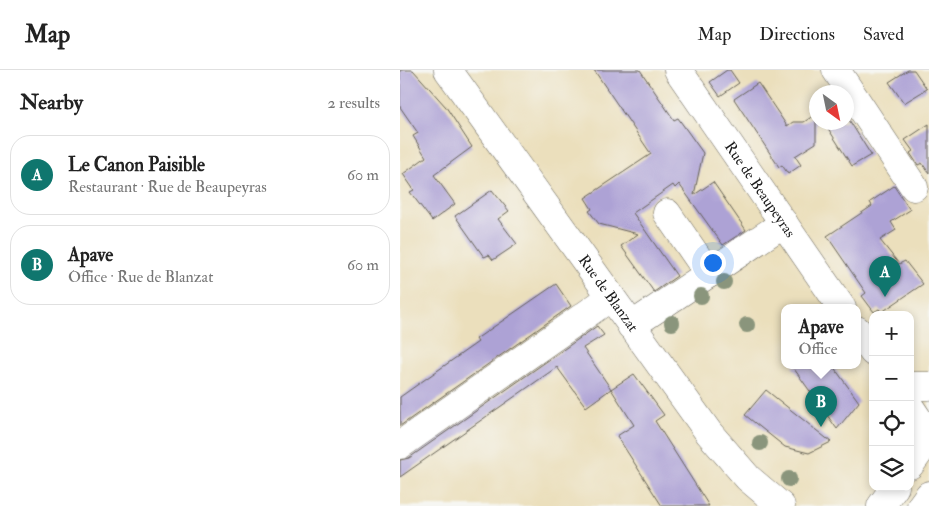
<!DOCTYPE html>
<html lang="en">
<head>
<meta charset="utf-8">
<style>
  body { margin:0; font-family:"IM FELL Double Pica",serif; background:#f2f2f2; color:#222 }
  .controls { position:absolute; right:15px; bottom:15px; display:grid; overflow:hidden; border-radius:10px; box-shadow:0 2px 8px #0003 }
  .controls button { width:45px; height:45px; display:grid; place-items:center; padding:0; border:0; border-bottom:1px solid #e0e0e0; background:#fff; color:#222; font:25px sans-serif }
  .compass { position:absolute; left:409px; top:15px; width:45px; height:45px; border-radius:50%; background:#fff; box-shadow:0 2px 8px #0003; rotate:147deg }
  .you { position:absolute; left:312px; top:192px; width:18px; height:18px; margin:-12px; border:4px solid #fff; border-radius:50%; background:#1a73e8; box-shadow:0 0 0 8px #1a73e833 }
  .badge { display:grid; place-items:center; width:32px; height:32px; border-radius:50%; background:#0f766e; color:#fff; font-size:16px; font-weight:700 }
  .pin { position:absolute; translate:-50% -41px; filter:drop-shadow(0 1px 2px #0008) }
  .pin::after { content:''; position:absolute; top:26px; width:18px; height:15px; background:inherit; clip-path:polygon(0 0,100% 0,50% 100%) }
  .popup { position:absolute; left:381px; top:234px; width:80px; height:65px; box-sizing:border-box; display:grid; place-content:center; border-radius:10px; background:#fff; filter:drop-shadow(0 1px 4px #0005); font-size:16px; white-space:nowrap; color:#767676 }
  .popup b { font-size:19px; color:#222 }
  .popup::after { content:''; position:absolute; left:50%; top:100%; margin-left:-10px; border:10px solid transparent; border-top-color:#fff }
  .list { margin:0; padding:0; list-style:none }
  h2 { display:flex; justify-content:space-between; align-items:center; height:65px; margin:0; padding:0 20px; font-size:21px }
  h2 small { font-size:16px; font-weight:400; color:#767676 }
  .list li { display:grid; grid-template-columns:32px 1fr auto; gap:15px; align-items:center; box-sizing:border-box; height:80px; margin:0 10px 10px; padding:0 10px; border:1px solid #e0e0e0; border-radius:20px }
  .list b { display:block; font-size:19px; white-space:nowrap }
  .list p { margin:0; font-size:16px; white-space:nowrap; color:#767676 }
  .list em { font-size:16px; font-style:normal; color:#767676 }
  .icon { flex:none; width:28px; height:28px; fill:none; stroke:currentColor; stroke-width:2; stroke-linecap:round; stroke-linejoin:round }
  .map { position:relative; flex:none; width:529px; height:436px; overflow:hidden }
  header { display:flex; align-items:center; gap:30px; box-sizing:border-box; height:70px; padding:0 25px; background:#fff; border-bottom:1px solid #e0e0e0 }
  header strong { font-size:24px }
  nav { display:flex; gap:28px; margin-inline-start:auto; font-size:18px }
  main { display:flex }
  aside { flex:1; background:#fff }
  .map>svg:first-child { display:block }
</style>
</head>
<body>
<header>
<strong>Map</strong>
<nav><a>Map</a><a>Directions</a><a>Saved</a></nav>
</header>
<main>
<aside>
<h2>Nearby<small>2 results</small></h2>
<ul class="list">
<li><span class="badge">A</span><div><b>Le Canon Paisible</b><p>Restaurant · Rue de Beaupeyras</p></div><em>60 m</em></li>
<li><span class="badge">B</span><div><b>Apave</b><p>Office · Rue de Blanzat</p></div><em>60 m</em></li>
</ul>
</aside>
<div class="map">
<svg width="529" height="436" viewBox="0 0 529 436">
  <rect width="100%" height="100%" fill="#f6f6f2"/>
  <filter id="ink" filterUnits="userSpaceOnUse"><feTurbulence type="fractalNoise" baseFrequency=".02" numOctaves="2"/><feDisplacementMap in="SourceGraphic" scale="10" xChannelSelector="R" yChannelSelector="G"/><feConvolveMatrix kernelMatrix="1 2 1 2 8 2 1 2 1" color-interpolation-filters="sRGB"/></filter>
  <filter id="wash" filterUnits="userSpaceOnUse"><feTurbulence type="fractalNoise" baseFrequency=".0096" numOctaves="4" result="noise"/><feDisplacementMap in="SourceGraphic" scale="20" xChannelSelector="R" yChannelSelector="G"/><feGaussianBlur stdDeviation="1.12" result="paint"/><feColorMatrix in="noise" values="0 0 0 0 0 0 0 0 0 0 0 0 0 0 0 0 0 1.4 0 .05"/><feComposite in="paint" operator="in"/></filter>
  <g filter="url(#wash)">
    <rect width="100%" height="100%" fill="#ebdfbc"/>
    <g id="blocks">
      <!-- building -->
      <g fill="#ada2d5">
        <path d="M0,0H13L46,37L72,77L34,105L55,134L32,151L10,122L14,120L3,104L26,87L13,66L18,63L0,37Z"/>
        <path d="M194,0H240L274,50L278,48L303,83L294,125L313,112L346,160L323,175L279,114L275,118L273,115L233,143L277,206L254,222L221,176L238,164L199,154L189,141L192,139L185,128L251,84Z"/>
        <path d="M327,0H330L339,13L320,26L310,12Z"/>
        <path d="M508,0H514L527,19L504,33L489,12Z"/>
        <path d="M358,13L387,56L393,52H404L416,44V73L395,86L401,95L388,104L382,95L379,97L334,29Z"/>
        <path d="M446,45L471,85L452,96L424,52H446Z"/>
        <path d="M529,54V103L522,93L518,95L510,83L513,81L505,70Z"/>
        <path d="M494,116L510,140L491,152L496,160L480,170L499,194L505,191L523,214L482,242L479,239L474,242L462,226L466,223L427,166L472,136L470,132Z"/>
        <path d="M92,120L109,141L98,149L117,174L93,190L89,185L84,187L55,146Z"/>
        <path d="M156,214L171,236L0,356V327L78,272L76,269Z"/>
        <path d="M197,256L204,265L183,278L211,319L186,337L157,297L0,407V390L9,388Z"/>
        <path d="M392,296H433L459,332L437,359Z"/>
        <path d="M234,304L264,345L255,351L309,436H262L217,366L234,355L211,319Z"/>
        <path d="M366,320L431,372L409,383L385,377L345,345Z"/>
      </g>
    </g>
  </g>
  <g filter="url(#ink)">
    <use href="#blocks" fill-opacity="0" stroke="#646054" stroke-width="1"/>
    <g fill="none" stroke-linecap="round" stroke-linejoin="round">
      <defs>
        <g id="minor">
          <path id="s1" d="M48,0L309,363L348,408L381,436"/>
          <path id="s2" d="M278,0L442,238"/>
          <path d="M436,0L514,117"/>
          <path d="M267,143L309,204"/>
          <path d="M231,256L384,153"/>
          <path d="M457,260L473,282"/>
          <path d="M510,316H529"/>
          <path d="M510,337L529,365"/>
          <path d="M0,375L211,227"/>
        </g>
        <g id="major">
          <path d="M510,395L529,369"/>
          <path d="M481,436L495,417"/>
          <path d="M521,436L529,425"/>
        </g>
      </defs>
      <!-- minor casing -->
      <use href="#minor" stroke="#646054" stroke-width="29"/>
      <!-- major casing -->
      <use href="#major" stroke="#646054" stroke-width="29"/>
      <!-- minor -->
      <use href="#minor" stroke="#fff" stroke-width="28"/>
      <!-- major -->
      <use href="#major" stroke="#fff" stroke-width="28"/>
    </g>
    <!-- trees -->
    <g fill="#8a957b">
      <circle cx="324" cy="212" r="8"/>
      <circle cx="301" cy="226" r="8"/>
      <circle cx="272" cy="253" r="8"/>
      <circle cx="347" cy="255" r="8"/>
      <circle cx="360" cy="373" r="8"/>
      <circle cx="389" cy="409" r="8"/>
    </g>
  </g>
  <g text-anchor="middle" stroke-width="5" stroke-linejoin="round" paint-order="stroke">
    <!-- street labels -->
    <g font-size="15" fill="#1c1c1c" stroke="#f6f6f2">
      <text dy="5" stroke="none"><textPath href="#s2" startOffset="145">Rue de Beaupeyras</textPath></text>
      <text dy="5" stroke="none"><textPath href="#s1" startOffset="275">Rue de Blanzat</textPath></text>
    </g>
  </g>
</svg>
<div class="controls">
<button>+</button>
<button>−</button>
<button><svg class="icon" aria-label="locate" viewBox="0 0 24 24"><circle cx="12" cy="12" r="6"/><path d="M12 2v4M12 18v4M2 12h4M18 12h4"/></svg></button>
<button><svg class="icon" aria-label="layers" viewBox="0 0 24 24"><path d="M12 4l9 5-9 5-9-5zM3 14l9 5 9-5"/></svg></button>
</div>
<svg class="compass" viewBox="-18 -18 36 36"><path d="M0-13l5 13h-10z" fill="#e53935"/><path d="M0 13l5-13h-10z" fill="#767676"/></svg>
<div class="you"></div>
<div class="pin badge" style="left:485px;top:227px">A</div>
<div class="pin badge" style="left:421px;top:357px">B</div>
<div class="popup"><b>Apave</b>Office</div>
</div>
</main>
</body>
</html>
